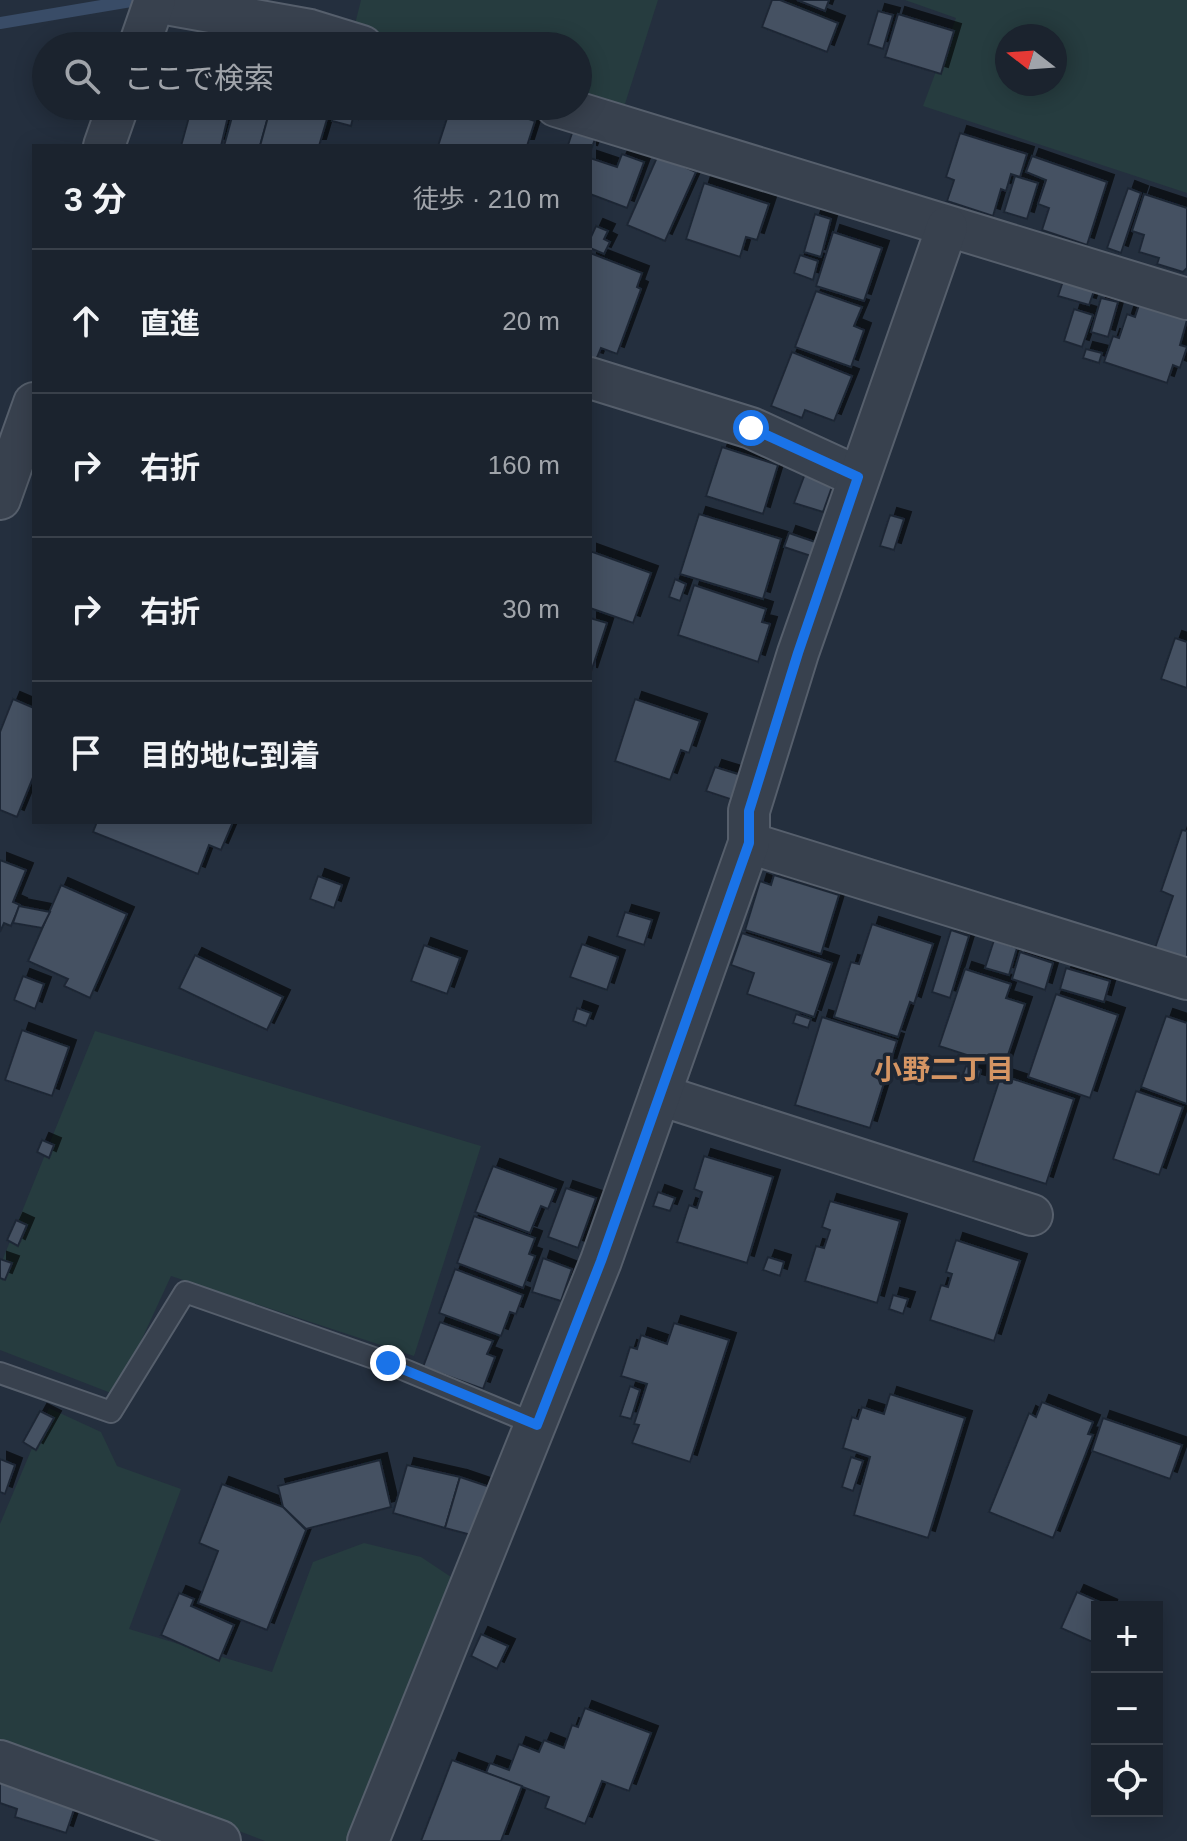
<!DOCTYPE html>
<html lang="ja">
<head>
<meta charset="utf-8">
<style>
  body { margin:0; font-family:Arial,"Noto Sans JP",sans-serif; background:#282f3a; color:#f1f3f6 }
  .controls { position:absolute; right:24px; bottom:24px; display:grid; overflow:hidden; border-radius:0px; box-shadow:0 4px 20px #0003 }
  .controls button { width:72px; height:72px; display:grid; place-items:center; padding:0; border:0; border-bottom:2px solid #39404a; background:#1b232e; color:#f1f3f6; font:40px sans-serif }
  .compass { position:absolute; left:995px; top:24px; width:72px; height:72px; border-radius:50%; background:#1b232e; box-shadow:0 4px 20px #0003; rotate:287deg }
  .stop { position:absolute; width:24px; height:24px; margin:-18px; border:6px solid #1a73e8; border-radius:50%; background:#fff }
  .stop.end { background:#1a73e8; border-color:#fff; box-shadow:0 2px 8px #0008 }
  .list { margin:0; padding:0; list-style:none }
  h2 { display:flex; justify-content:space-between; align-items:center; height:104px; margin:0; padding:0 32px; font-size:34px }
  h2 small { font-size:26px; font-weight:400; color:#a0a4aa }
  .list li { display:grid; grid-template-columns:52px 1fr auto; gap:24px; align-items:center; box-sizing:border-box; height:144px; padding:0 32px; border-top:2px solid #39404a }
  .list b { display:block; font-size:30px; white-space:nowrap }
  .list em { font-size:26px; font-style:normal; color:#a0a4aa }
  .icon { flex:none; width:44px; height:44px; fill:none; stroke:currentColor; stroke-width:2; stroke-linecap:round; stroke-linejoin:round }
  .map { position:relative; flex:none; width:1187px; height:1841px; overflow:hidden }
  .search { position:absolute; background:#1b232e; box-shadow:0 4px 20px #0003; left:32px; top:32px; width:560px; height:88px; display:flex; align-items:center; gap:20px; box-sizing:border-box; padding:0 28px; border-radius:44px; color:#a0a4aa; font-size:30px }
  .panel { position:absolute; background:#1b232e; box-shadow:0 4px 20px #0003; left:32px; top:144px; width:560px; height:680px; border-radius:0px }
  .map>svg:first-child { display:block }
</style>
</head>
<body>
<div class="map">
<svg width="1187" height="1841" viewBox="0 0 1187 1841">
  <defs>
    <filter id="shadow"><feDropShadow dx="7" dy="-7" stdDeviation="0" flood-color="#0009"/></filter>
  </defs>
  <rect width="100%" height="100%" fill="#242f3e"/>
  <!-- green -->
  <g fill="#263c3f" fill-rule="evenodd">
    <path d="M361,0H658L624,107L578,93V46H416L354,28Z"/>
    <path d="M905,0H1187V193L923,106L956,18ZM1007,36H1055V84H1007Z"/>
    <path d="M95,1031L481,1146L414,1356L171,1276L116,1395L0,1350V1266Z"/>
    <path d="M49,1408L101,1432L117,1466L181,1489L129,1629L272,1672L313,1562L364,1543L421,1557L454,1579L361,1841H265L0,1740V1524Z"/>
  </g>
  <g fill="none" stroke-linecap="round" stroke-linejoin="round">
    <!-- stream -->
    <path stroke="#394c67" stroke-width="12" d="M0,23L137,0"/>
  </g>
  <!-- building -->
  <g fill="#455162" stroke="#1f2835" stroke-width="2" filter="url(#shadow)">
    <path d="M772,0H780L838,23L827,52L762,27Z"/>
    <path d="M797,0H829L825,11Z"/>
    <path d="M878,11L893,15L883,49L868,44Z"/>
    <path d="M898,14L954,31L941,74L885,57Z"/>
    <path d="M192,106H206L229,112L221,146H181Z"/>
    <path d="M235,106H271L260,146H224Z"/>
    <path d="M271,106H280L327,119L319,146H260Z"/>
    <path d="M336,106H356L351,126L332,121Z"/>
    <path d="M451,106H489L535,121L527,146H438Z"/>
    <path d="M573,130L595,139L590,153V146L568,145Z"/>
    <path d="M960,133L1027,154L1020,177L1011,174L1006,191L1001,189L993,216L947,201L954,180L946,177Z"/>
    <path d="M622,154L644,162L627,208L590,194V158L617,167Z"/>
    <path d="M658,155L696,172L665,241L627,225Z"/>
    <path d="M1032,156L1107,182L1087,245L1042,230L1049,208L1038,204L1046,180L1026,172Z"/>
    <path d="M1015,176L1038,183L1027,219L1004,212Z"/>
    <path d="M704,183L769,204L757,240L746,237L740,257L686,239Z"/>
    <path d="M1128,188L1141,193L1121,253L1107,248Z"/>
    <path d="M1144,194L1187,208V268L1183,272L1157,264L1159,258L1139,252L1144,235L1132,231Z"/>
    <path d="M815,214L831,219L821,257L804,252Z"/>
    <path d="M596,226L608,231L604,239L610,242L604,254L590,248V239Z"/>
    <path d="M833,232L882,248L864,301L816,286Z"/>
    <path d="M590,253L642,273L637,287L641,289L617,354L601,348L596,360L590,358Z"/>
    <path d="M800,255L818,261L813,280L794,273Z"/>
    <path d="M1063,281L1094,291L1089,305L1058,296Z"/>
    <path d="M816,291L862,307L854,326L864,330L851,367L795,347Z"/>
    <path d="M1101,298L1118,302L1108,337L1091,332Z"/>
    <path d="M1139,305L1187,320L1180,345L1187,347L1180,368L1173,365L1167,383L1104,362L1113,336L1119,338L1127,314L1135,317Z"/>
    <path d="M1074,309L1093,315L1082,347L1064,341Z"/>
    <path d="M1086,349L1102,353L1099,363L1083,358Z"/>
    <path d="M792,352L852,376L834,421L805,410L802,418L771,406Z"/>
    <path d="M722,447L778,465L763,514L706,496Z"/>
    <path d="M806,471L834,481L823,512L794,503Z"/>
    <path d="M699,514L781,539L763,599L680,574Z"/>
    <path d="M890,515L904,519L894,550L880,546Z"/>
    <path d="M789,533L821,544L817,558L784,547Z"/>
    <path d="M590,551L651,573L633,623L590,608Z"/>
    <path d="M675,579L686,584L680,601L669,597Z"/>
    <path d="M694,585L766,609L762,622L770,624L758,662L678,635Z"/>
    <path d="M590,618L607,623L590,675Z"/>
    <path d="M1175,638L1187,642V688L1161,679Z"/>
    <path d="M13,699L34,708V775L17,817L0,810V732Z"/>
    <path d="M635,699L700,721L689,753L681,750L670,780L615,761Z"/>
    <path d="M715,767L741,775L733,800L706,791Z"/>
    <path d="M97,822H233L221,850L209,845L198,874L93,832Z"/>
    <path d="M1182,830L1187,831V960L1155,948L1173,896L1161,891Z"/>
    <path d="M0,860L26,870L13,902L20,905L11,926L4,923L0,932Z"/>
    <path d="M774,875L839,895L821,954L745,930L760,881L771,885Z"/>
    <path d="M318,876L342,885L334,908L310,899Z"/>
    <path d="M61,885L127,914L90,998L64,986L68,979L28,961Z"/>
    <path d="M19,906L50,912L42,928L13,923Z"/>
    <path d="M625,912L652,920L644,945L617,936Z"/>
    <path d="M872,924L933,944L914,1004L910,1002L898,1037L834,1017L851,962L859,964Z"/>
    <path d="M951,930L969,936L950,998L932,992Z"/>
    <path d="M742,933L832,963L814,1017L747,994L754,973L731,965Z"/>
    <path d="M994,940L1017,948L1009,975L985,968Z"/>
    <path d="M582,944L618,957L607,990L570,977Z"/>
    <path d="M424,945L460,958L447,994L411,981Z"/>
    <path d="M1020,952L1053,963L1045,990L1012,979Z"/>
    <path d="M195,955L283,997L267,1030L179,988Z"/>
    <path d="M1066,968L1110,981L1104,1002L1060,989Z"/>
    <path d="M965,969L1011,984L1006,998L1025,1004L1004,1067L939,1046Z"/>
    <path d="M23,976L44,984L35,1009L14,1000Z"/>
    <path d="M1056,994L1118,1015L1090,1098L1028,1077Z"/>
    <path d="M577,1008L591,1013L586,1026L573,1021Z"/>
    <path d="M796,1014L811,1019L808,1028L793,1023Z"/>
    <path d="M1166,1016L1187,1023V1104L1141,1087Z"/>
    <path d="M822,1017L897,1041L870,1128L795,1105Z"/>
    <path d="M22,1030L69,1047L52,1096L5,1080Z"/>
    <path d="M966,1066L981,1070L978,1082L962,1077Z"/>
    <path d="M1001,1075L1074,1099L1046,1184L973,1161Z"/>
    <path d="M1136,1091L1183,1107L1159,1175L1113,1159Z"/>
    <path d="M42,1140L54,1145L49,1158L37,1152Z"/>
    <path d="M704,1156L773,1177L747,1263L677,1242L689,1205L697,1208L702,1192L694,1189Z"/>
    <path d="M493,1166L556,1189L548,1209L541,1206L530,1233L475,1212Z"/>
    <path d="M566,1188L596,1198L578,1248L548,1237Z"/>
    <path d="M658,1192L675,1198L670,1211L653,1206Z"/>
    <path d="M830,1201L900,1221L877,1303L805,1281L816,1246L824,1248L830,1230L822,1227Z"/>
    <path d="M474,1216L535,1238L529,1254L535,1256L523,1288L457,1263Z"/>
    <path d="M16,1220L27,1225L18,1246L7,1240Z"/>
    <path d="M956,1240L1020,1261L994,1341L930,1320L941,1285L948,1287L952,1274L946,1272Z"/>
    <path d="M768,1257L784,1262L780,1276L763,1270Z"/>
    <path d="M543,1258L572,1269L561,1301L532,1292Z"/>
    <path d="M0,1259L12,1263L5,1280L0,1278Z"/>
    <path d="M455,1269L523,1295L516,1314L510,1312L501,1336L439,1313Z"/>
    <path d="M893,1295L908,1299L903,1314L889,1309Z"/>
    <path d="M440,1322L493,1341L487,1354L495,1357L483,1389L423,1367Z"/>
    <path d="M674,1323L729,1340L690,1462L632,1443L639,1425L634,1424L647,1384L621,1376L630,1347L637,1349L641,1335L667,1344Z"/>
    <path d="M630,1386L640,1390L631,1419L620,1416Z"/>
    <path d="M890,1394L965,1418L928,1538L854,1515L870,1457L843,1448L852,1417L858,1419L862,1407L884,1414Z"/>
    <path d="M1042,1402L1093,1422L1088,1434L1093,1435L1053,1538L989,1512L1029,1413L1036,1417Z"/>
    <path d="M40,1411L54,1418L36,1450L23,1442Z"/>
    <path d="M1103,1418L1182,1445L1170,1479L1092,1451Z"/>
    <path d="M851,1457L863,1461L853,1491L842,1487Z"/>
    <path d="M0,1459L15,1465L5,1494L0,1492Z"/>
    <path d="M380,1460L391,1507L306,1529L283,1507L278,1486Z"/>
    <path d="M407,1465L460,1477L445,1528L393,1513Z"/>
    <path d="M460,1477L493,1488L475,1536L445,1528Z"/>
    <path d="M222,1484L283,1507L306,1530L267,1630L198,1603L218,1551L199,1543Z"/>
    <path d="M1077,1592L1111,1607H1097V1644L1061,1628Z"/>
    <path d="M179,1593L194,1599L191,1606L234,1625L219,1661L161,1635Z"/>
    <path d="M481,1634L508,1646L497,1669L471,1656Z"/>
    <path d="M585,1708L651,1733L629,1791L602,1781L585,1824L545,1808L549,1797L486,1773L490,1763L509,1770L519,1744L539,1752L544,1740L564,1748L572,1725L578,1727Z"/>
    <path d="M452,1760L522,1786L501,1841H421Z"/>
    <path d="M0,1766L79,1795L66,1833L15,1817L17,1809L0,1803Z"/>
  </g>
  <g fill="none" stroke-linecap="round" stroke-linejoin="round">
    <defs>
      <path id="service" d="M0,1373L111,1412L185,1292L388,1363L537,1425"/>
      <g id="minor">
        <path d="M155,2L310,30L362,46"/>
        <path d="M139,46L155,0"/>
        <path d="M556,106L1187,299"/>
        <path d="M104,146L118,106"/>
        <path d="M590,378L751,428L858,477"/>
        <path d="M0,499L34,403"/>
        <path d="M749,843L1187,979"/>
        <path d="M660,1095L1032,1215"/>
        <path d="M0,1761L220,1841"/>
        <path d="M368,1841L601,1261L749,843V811L798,653L947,227"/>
      </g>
    </defs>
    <!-- service casing -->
    <use href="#service" stroke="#565f6c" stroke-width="24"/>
    <!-- minor casing -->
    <use href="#minor" stroke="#565f6c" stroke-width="44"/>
    <!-- service -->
    <use href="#service" stroke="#38414e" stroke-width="20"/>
    <!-- minor -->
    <use href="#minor" stroke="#38414e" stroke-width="40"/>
  </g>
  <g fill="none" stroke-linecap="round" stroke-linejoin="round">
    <!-- route -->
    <path stroke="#1a73e8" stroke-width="10" d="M388,1363L537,1425L601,1261L749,843V811L798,653L858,477L751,428"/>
  </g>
  <g text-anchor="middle" stroke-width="7" stroke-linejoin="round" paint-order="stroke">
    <!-- neighbourhood labels -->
    <g font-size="28" font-weight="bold" fill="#d59563" stroke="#1d2633">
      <text x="944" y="1079">小野二丁目</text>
    </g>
  </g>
</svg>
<div class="controls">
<button>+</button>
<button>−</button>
<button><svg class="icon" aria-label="locate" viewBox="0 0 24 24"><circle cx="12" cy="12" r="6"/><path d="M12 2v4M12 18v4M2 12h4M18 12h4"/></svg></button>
</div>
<svg class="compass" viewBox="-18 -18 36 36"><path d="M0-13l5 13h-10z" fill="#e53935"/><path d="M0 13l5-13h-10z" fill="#a0a4aa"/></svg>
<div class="stop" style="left:751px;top:428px"></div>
<div class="stop end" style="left:388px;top:1363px"></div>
<div class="search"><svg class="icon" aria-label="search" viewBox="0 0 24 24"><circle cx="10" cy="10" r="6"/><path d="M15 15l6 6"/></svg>ここで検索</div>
<section class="panel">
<h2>3 分<small>徒歩 · 210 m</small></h2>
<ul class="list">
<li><svg class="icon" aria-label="ahead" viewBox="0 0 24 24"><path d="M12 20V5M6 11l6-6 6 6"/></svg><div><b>直進</b></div><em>20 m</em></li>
<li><svg class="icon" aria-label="right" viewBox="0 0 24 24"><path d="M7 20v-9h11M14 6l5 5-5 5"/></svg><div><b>右折</b></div><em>160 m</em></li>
<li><svg class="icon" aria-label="right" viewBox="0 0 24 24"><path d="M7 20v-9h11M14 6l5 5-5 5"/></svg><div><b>右折</b></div><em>30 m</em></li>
<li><svg class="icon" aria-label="arrive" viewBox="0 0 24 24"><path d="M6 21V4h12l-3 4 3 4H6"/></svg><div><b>目的地に到着</b></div></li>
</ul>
</section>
</div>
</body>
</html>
